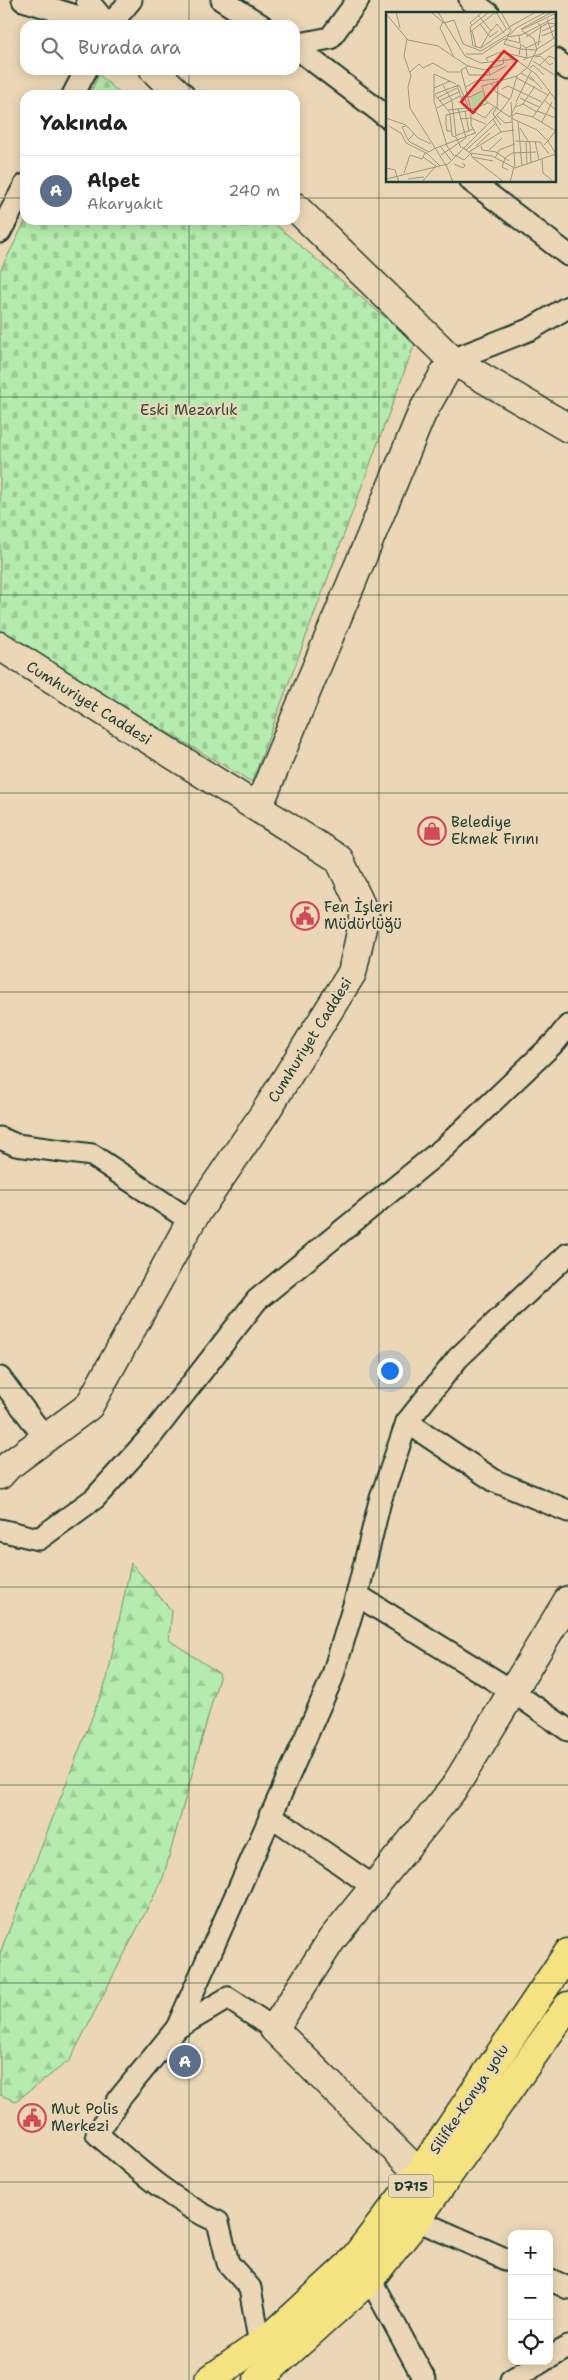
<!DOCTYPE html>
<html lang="tr">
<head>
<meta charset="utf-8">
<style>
  body { margin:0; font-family:"Shantell Sans",sans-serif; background:#f6f6f6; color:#222 }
  .controls { position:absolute; right:15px; bottom:15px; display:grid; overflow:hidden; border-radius:10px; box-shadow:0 2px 12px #0003 }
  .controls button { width:45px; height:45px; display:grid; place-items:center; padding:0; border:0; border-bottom:1px solid #e0e0e0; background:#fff; color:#222; font:25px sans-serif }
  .you { position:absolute; left:389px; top:1370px; width:18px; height:18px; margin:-12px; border:4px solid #fff; border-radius:50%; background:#1a73e8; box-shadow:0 0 0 8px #1a73e833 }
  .badge { display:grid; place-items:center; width:32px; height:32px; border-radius:50%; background:#d1495b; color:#fff; font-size:16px; font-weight:700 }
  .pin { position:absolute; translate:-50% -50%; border:2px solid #fff; box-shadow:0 1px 5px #0006 }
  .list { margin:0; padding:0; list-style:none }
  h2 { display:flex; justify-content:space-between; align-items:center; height:65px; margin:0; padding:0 20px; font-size:21px }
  h2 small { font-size:16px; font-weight:400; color:#767676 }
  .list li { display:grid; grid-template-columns:32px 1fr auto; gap:15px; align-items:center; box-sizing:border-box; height:70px; padding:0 20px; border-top:1px solid #e0e0e0 }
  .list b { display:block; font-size:19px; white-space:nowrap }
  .list p { margin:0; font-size:16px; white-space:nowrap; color:#767676 }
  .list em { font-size:16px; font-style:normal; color:#767676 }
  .icon { flex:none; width:28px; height:28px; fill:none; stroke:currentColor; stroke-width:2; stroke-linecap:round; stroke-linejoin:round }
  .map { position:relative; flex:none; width:568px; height:2380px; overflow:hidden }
  .search { position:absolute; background:#fff; box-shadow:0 2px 12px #0003; left:20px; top:20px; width:280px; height:55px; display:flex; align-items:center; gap:12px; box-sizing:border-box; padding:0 18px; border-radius:15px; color:#767676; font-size:19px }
  .panel { position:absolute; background:#fff; box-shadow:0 2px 12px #0003; left:20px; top:90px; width:280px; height:135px; border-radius:15px }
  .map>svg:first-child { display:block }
</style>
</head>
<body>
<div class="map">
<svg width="568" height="2380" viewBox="0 0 568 2380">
  <defs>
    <pattern id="forest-firs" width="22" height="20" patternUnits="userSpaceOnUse" patternTransform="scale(1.25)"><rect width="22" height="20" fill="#b5ebad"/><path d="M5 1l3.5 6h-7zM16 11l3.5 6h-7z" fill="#9bca95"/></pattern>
    <pattern id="cemetery-stones" width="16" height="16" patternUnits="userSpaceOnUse" patternTransform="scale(1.25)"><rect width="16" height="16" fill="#b5ebad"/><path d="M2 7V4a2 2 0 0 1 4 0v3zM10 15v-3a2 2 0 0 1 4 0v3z" fill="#9bca95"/></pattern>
  </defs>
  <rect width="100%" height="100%" fill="#ebd7b5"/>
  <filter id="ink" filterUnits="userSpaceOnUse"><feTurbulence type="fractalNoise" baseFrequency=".02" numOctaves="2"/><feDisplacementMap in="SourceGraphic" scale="10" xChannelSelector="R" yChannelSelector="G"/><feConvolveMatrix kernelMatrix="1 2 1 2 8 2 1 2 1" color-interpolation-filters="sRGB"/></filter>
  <g filter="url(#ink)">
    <!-- forest -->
    <path fill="url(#forest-firs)" stroke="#6a9470" d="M131,1563L172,1611L169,1640L220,1674L163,1878L70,2060L16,2101L0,2095V1953L107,1679Z"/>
    <!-- cemetery -->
    <g fill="url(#cemetery-stones)" stroke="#6a9470">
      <path d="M99,75L122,95H89Z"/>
      <path d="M26,220H270L415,343L252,782L0,634V271Z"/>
    </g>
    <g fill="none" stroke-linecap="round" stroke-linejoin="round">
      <defs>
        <g id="street">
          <path d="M23,0L105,25"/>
          <path d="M87,0L108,25"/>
          <path d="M222,0L261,25"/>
          <path d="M470,0L489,14"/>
          <path d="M110,25L131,0"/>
          <path d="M295,45L330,38L358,0"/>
          <path d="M295,47L387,117"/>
          <path d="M554,59L568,69"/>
          <path d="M73,95L86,70"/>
          <path d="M471,181L568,255"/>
          <path d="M0,232L25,185"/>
          <path d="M452,360L531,329L568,307"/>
          <path d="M0,1138L16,1145L92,1155L191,1221"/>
          <path d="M0,1378L46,1439"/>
          <path d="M407,1422L458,1358L568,1254"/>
          <path d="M0,1530L39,1539L95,1498L152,1435L257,1300L445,1147L556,1041L568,1026"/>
          <path d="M357,1595L512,1691L568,1730"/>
          <path d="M270,1815L374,1887"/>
          <path d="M177,2028L332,1678L357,1595L380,1501L407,1422L495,1481L568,1511"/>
          <path d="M417,2220L512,2262"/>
          <path d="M370,2279L425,2380"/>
          <path d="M549,2279L568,2288"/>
          <path d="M260,2345L250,2288L228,2263L218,2222C172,2201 135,2167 97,2134L120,2098L177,2028L228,1998L274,2029"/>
          <path d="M549,2358L568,2347"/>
          <path d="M511,2380L543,2361"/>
        </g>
        <g id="secondary">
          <path d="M154,70L180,95"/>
          <path d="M295,207L452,360L568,428"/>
          <path d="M0,646L339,859L365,914L352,973L264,1114L191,1221L89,1406L8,1466L0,1475"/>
          <path d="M258,808L422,413L452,360"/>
          <path d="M435,2189L274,2029L332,1939L454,1788L568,1600"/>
        </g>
        <g id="highway">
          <path d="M209,2380L273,2335L349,2265L412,2184L568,1953"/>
          <path d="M258,2380L370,2279L411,2228L568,2006"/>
        </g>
      </defs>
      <!-- street casing -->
      <use href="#street" stroke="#1f3d34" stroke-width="25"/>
      <!-- secondary casing -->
      <use href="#secondary" stroke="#1f3d34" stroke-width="31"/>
      <!-- highway casing -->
      <use href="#highway" stroke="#1f3d34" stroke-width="31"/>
      <!-- street -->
      <use href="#street" stroke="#ebd7b5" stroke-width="21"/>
      <!-- secondary -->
      <use href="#secondary" stroke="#ebd7b5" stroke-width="28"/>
      <!-- highway -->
      <use href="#highway" stroke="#f5e382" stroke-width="28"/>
    </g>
  </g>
  <!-- grid -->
  <path fill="none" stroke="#1f3d34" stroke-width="1" stroke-opacity="0.55" d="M189,0V25M379,0V2380M189,70V95M0,198H25M295,198H568M189,220V2380M0,397H568M0,595H568M0,793H568M0,992H568M0,1190H568M0,1388H568M0,1587H568M0,1785H568M0,1983H568M0,2182H568"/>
  <!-- icons -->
  <defs>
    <symbol id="shop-ring" viewBox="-11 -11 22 22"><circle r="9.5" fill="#ebd7b5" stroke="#d1495b" stroke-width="1.5"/><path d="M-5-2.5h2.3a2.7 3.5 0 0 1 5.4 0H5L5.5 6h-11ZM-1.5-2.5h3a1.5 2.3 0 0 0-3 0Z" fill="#d1495b"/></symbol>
    <symbol id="civic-ring" viewBox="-11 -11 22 22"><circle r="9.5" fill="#ebd7b5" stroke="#d1495b" stroke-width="1.5"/><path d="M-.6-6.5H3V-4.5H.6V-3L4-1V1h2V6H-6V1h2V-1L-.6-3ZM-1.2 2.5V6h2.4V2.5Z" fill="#d1495b"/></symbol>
  </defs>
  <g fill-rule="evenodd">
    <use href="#shop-ring" x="416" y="815" width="32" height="32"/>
    <use href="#civic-ring" x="289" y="900" width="32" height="32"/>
    <use href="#civic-ring" x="16" y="2102" width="32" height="32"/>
  </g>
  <g text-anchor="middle" stroke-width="4.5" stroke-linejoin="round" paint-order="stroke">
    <!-- shield labels -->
    <rect fill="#ebd7b5" stroke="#5c6b5b" stroke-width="1" x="388.5" y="2174.5" width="45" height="23" rx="4"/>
    <g font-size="14" font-weight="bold" fill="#1f3d34">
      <text x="411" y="2191">D715</text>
    </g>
    <!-- park labels -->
    <g font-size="15" fill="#2e4e40" stroke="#ebd7b5">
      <text x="189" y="415">Eski Mezarlık</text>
    </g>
    <!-- street labels -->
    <g font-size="15" fill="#1f3d34" stroke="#ebd7b5">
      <text transform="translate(89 703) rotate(32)" y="5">Cumhuriyet Caddesi</text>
      <text transform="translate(310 1040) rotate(-58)" y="5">Cumhuriyet Caddesi</text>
      <text transform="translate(469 2099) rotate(-56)" y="5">Silifke-Konya yolu</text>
    </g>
    <!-- poi labels -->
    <g font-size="15" fill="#1f3d34" stroke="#ebd7b5" text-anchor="start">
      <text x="451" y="827">Belediye<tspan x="451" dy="17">Ekmek Fırını</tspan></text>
      <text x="324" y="912">Fen İşleri<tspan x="324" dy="17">Müdürlüğü</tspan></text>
      <text x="51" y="2114">Mut Polis<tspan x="51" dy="17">Merkezi</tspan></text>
    </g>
  </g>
  <!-- overview -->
  <g transform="translate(386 12)">
    <rect width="170" height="170" fill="#ebd7b5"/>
    <path d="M96,79L100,91L87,97L85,86Z" fill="#b5ebad"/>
    <path fill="none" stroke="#999981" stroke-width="1" d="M10,0L14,16M45,0L58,11L68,8L77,32L95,39L123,22M52,0L79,44L95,51L129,47L150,62L170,88M103,0L84,15L87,34L95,36L124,15M110,0L121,18M115,0L125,18L118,32L134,37L133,43M0,2L22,28L52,34L68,45M92,3L105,19L111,12L118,21M161,7L168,27M57,10L54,16L68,45L82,54M94,12L104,25L112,19M86,13L84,11L96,0M123,15L150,0M155,15L162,11L170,12M135,17L166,0M135,18L168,2L170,5M86,19L90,35M156,19L170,13M84,20L110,0M124,23L130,16L160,0M156,24L170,18M121,25L135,23L170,5M140,25L155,15L152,11M21,27L18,44L25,64L22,75L24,96L61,155M134,32L140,36L141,46L137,48M135,33L134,37L151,38L148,27L136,19M152,34L155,15M95,35L105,18M140,36L155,29M80,42H96L118,27L134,31L133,24M149,45L154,44L164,53L167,51M102,49L100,46L115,40L141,46L155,42L170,32M147,49L170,64M154,53L163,44L170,47M142,55L151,37L170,25M80,56L83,63H104M102,56L104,63L120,54M144,56L147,53L158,63M24,60L33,52L37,56L47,51L62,60H74M135,61L148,69M144,64L156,77M131,66L162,83M105,71L110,80L123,87M57,73L66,89L70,124M71,73L78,95M80,75L90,69L112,67M48,76L64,69M116,77L122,74L156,90M49,82L73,73L82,94M49,83L65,102M51,86L71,76M134,86L153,95M76,87L77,84L84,85L96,79M158,88L170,98M53,89L73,80M125,90L129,155M130,90L145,59M131,91L124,105L100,89L96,74L131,64L141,56M137,92L149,74M130,95L137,92L151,100M51,96L74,84M110,96L107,102L115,113M111,97L112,69M62,98L82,96M85,98L75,58L82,54L99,58L117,52L118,46M79,99L83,120M151,99L170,106M64,102L60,103V112L61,119H65M111,104L119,111L126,110M126,104L130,101L147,105L164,80M147,105L170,119M0,106L20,113L32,126L45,132M125,106L151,118L162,129L158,133M74,107L85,106L100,112M107,107L115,120M132,109L136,154M156,110L166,90M3,114L15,121L20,131L42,142L54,154M20,114L16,115L22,128M134,116L144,132L145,151M28,122L22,128L24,130L43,140L49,136M90,122L85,113V98L102,91M69,124L87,117M129,129L154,130L163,142M149,129L153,148M140,130L141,153M54,134L65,148M90,134L104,121M95,134L96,138L110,140L123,149M76,135L84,141L106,144L129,156L170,142M50,136L89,121M75,136L70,125L66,124L64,102L85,98L99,106L108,95M80,138L109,112M103,138L116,126M83,140L115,120L128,118M170,142L162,129L170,118M55,143L80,126L72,96M69,143L78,148L85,141L86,145L107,149M68,144L61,134L48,89V62L70,72M87,146L118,170M109,146L113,138L129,132M156,147L157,161L166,168M62,152L115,99L125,85L131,64M68,152L77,156L79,153L76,151M61,155L67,170M0,156L9,158L13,170M122,158L116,155L119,146L126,141L150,140M18,161L24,143L36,147L39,141M0,167L62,152M22,167L38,165M36,170L50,154L37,145M124,170L128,155"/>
    <path fill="#d62828" fill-opacity="0.15" stroke="#d62828" stroke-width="2.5" d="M118,39L131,49L87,101L75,90Z"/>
    <rect width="170" height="170" fill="none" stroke="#1f3d34" stroke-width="2.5"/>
  </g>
</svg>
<div class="controls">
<button>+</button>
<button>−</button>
<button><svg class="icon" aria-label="locate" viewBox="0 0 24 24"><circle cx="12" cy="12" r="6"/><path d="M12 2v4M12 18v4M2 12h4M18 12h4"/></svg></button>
</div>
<div class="you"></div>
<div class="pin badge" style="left:185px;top:2061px;background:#5c6f8a">A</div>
<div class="search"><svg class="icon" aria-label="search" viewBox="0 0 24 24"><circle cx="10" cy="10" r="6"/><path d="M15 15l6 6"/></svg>Burada ara</div>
<section class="panel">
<h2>Yakında<small></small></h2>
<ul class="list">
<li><span class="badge" style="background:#5c6f8a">A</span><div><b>Alpet</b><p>Akaryakıt</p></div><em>240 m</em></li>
</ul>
</section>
</div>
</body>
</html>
